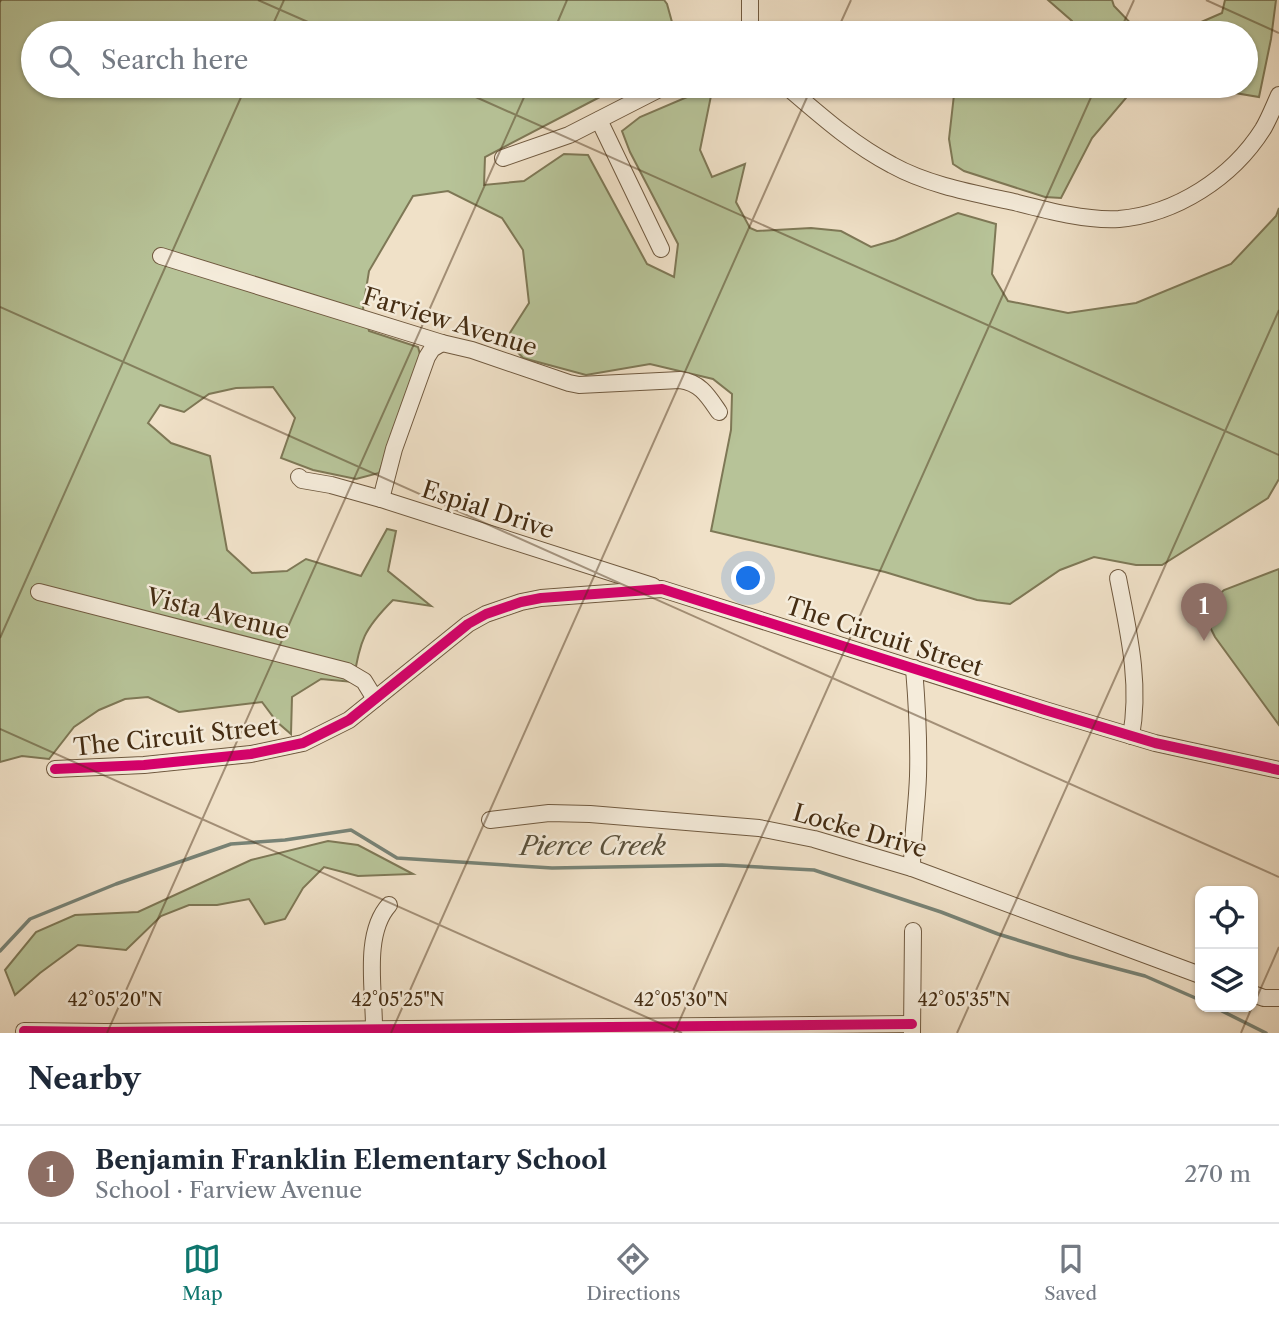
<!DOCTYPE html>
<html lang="en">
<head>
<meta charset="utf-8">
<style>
  body { margin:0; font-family:"Libre Caslon Text",serif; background:#f6f6f7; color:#1f2937 }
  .controls { position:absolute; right:21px; bottom:21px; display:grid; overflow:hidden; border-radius:14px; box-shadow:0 2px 5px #0004 }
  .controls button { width:63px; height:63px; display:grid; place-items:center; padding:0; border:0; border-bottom:2px solid #e0e1e3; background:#fff; color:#1f2937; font:35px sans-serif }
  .you { position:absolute; left:749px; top:579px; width:24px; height:24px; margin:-18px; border:5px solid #fff; border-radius:50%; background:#1a73e8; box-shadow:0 0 0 10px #1a73e833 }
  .badge { display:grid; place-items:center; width:46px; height:46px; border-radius:50%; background:#0f766e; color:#fff; font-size:23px; font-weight:700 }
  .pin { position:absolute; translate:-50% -58px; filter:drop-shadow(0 2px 4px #0008) }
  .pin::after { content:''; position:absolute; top:37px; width:24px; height:21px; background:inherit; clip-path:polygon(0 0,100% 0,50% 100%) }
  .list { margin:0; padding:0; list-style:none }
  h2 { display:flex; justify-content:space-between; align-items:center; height:91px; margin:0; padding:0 28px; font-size:30px }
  h2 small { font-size:23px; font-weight:400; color:#747a83 }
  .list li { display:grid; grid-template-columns:46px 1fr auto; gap:21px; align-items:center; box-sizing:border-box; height:98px; padding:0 28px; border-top:2px solid #e0e1e3 }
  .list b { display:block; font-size:26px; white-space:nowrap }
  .list p { margin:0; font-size:23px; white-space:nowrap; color:#747a83 }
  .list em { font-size:23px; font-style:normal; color:#747a83 }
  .icon { flex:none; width:38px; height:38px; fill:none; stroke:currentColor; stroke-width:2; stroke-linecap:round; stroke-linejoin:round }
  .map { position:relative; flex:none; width:1279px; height:1033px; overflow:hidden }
  .search { position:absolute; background:#fff; box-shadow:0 2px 5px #0004; left:21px; right:21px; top:21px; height:77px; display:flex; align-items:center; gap:18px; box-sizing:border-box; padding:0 24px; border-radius:38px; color:#747a83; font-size:26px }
  .sheet { height:189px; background:#fff }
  nav { display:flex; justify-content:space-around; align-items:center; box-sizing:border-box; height:98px; border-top:2px solid #e0e1e3; background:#fff; font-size:19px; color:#747a83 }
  nav a { display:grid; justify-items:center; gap:4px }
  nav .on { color:#0f766e }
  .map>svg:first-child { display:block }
</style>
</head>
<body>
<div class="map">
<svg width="1279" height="1033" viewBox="0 0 1279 1033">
  <rect width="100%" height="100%" fill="#f0e1c8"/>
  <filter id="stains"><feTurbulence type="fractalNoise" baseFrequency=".00286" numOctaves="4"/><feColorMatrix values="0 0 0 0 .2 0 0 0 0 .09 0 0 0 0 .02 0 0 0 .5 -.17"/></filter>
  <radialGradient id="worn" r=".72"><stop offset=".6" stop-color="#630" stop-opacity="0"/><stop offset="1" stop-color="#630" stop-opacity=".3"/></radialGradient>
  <!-- green -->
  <g fill="#b7c398" stroke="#7e7856" stroke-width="2">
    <path d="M0,0H664L667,4L675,33H33V86H621L485,157L484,185L524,181L564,154L588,155L647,264L674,277L678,244L630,152L622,131L640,117L713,86L700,150L712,177L745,164L736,202L750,228L757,231L811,228L841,231L871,247L895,240L958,213L996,224L992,274L1008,301L1068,313L1136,303L1231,264L1276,216L1279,208V479L1268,498L1162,565H1136L1094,557L1060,570L1010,604L977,600L885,572L711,531L731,430L732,394L713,379L650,364L586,375L523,358L506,339L529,303L523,250L502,218L448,191L413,196L369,271L363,308L369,331L418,347L421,358L379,473L356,479L313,470L281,458L295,418L273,387L236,388L209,394L184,412L160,405L148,423L171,443L210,456L227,550L252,573L287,571L306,559L361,576L387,529L396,531L388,571L431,606L393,600C362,631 361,640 353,682L321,679L292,697L291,734L277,722L262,702L179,712L148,697L125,699L99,710L74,727L49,759L22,756L0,762Z"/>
    <path d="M1048,0H1112L1114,6L1140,33H1079L1072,21Z"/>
    <path d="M1225,0H1276L1271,39L1259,97L1235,93L1226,86H1246V33H1199V23L1222,13Z"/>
    <path d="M955,86H1133L1126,98L1092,138L1061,198L1045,197L964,171L953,164L949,139Z"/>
    <path d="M1279,569V725L1215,637L1207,621L1216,597L1224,590Z"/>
    <path d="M328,841L358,845L413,874L358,876L324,867L303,888L285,919L265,924L249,899L217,905H189L161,916L126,950L78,945L40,973L15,995L5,970L36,932L75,915L138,912L251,860Z"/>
  </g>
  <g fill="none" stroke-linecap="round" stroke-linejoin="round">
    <!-- stream -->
    <g stroke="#788376" stroke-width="3.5">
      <path d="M0,951L30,919L116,884L231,844L285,840L351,830L397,858L552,868L722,865L814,870L941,912L998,934L1069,956L1145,976L1200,1000"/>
      <path d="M1214,1007L1266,1033"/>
    </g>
    <defs>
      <g id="minor">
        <path d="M750,33V0"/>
        <path d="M786,86C820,115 852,144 892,165C928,185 973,193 1014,202C1045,210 1086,221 1119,219C1176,214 1232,178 1263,129C1269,119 1274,106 1279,95"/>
        <path d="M599,120L661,249"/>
        <path d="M503,158L569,135L665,86"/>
        <path d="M161,256L442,343L472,350L569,383L579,385L680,380C701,383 708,396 719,412"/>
        <path d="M299,477L302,480L331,485L381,499L653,586"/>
        <path d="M381,499L394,449L427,357L432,349L442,343"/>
        <path d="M1118,578C1128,630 1141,683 1131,736"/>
        <path d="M39,592L347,671L364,681L375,699"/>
        <path d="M55,769L144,765L251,754L303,743L349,720L468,624L486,614L521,602L541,598L662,589L1045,710L1155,743L1279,770"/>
        <path d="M490,820L549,813L590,814L759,828L814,839L912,868L1200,975"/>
        <path d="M912,868C912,837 917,807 918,776C919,740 917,704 914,668"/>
        <path d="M1253,994L1264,998H1279"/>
        <path d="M24,1031L105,1032L912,1024"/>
        <path d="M374,1033C375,994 362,935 389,905"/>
        <path d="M912,1033L913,931"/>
      </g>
    </defs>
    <!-- minor casing -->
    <use href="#minor" stroke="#705a40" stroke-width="18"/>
    <!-- minor -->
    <use href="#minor" stroke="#f5ecdb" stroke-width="16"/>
    <defs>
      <g id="cycleway">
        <path d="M55,769L144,765L251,754L303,743L349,720L468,624L486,614L521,602L541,598L662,589L1045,710L1155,743L1279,770"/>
        <path d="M24,1031L105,1032L912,1024"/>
      </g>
    </defs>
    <!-- cycleway casing -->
    <use href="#cycleway" stroke="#f5ecdb" stroke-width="15"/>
    <!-- cycleway -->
    <use href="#cycleway" stroke="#d6006c" stroke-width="10"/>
  </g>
  <!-- ticks -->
  <path fill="none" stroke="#452d13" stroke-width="2" stroke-opacity="0.45" d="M258,0L333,33M1206,0L1279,33M0,2L1,0M269,33L284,0M553,33L567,0M836,33L851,0M1119,33L1134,0M451,86L1279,455M0,307L1279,877M0,638L246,86M0,729L682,1033M1253,1006L1279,947M107,1033L529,86M391,1033L812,86M674,1033L1096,86M957,1033L1279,310M1241,1033L1252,1007"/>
  <g text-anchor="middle" stroke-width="5" stroke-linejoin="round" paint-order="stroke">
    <!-- street labels -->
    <g font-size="24" fill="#452d13" stroke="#f5ecdb">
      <text transform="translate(450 322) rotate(17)" y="8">Farview Avenue</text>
      <text transform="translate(488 510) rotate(18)" y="8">Espial Drive</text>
      <text transform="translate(218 614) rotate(14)" y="8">Vista Avenue</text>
      <text transform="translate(884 637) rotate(18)" y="8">The Circuit Street</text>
      <text transform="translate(176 737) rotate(-6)" y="8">The Circuit Street</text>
      <text transform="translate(860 831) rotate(16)" y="8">Locke Drive</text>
    </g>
    <!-- water labels -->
    <g font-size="26" font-style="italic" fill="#5a513c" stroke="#f5ecdb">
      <text x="593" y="855">Pierce Creek</text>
    </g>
  </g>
  <g font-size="18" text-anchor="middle" fill="#452d13" stroke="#f5ecdb" stroke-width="5" stroke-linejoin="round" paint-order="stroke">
    <text x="115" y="1006">42°05'20"N</text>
    <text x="398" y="1006">42°05'25"N</text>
    <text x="681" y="1006">42°05'30"N</text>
    <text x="964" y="1006">42°05'35"N</text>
  </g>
  <rect width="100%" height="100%" filter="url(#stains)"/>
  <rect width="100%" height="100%" fill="url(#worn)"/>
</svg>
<div class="controls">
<button><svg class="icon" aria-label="locate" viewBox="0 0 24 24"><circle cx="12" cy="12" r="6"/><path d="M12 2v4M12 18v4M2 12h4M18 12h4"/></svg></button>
<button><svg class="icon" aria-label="layers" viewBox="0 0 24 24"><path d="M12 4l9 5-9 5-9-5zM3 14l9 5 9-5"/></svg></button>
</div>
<div class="you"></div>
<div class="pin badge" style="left:1204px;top:641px;background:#8d6e63">1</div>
<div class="search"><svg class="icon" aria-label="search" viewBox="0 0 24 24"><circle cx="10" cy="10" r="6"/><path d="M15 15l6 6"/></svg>Search here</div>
</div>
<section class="sheet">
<h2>Nearby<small></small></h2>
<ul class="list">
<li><span class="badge" style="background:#8d6e63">1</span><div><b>Benjamin Franklin Elementary School</b><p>School · Farview Avenue</p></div><em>270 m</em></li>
</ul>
</section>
<nav>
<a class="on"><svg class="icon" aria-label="map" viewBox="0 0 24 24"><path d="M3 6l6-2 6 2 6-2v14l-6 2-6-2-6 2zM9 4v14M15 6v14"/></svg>Map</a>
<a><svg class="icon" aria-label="directions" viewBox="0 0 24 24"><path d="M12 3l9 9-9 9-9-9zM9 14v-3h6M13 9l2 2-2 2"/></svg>Directions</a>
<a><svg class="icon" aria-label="saved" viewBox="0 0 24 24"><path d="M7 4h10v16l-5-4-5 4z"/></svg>Saved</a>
</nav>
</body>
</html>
